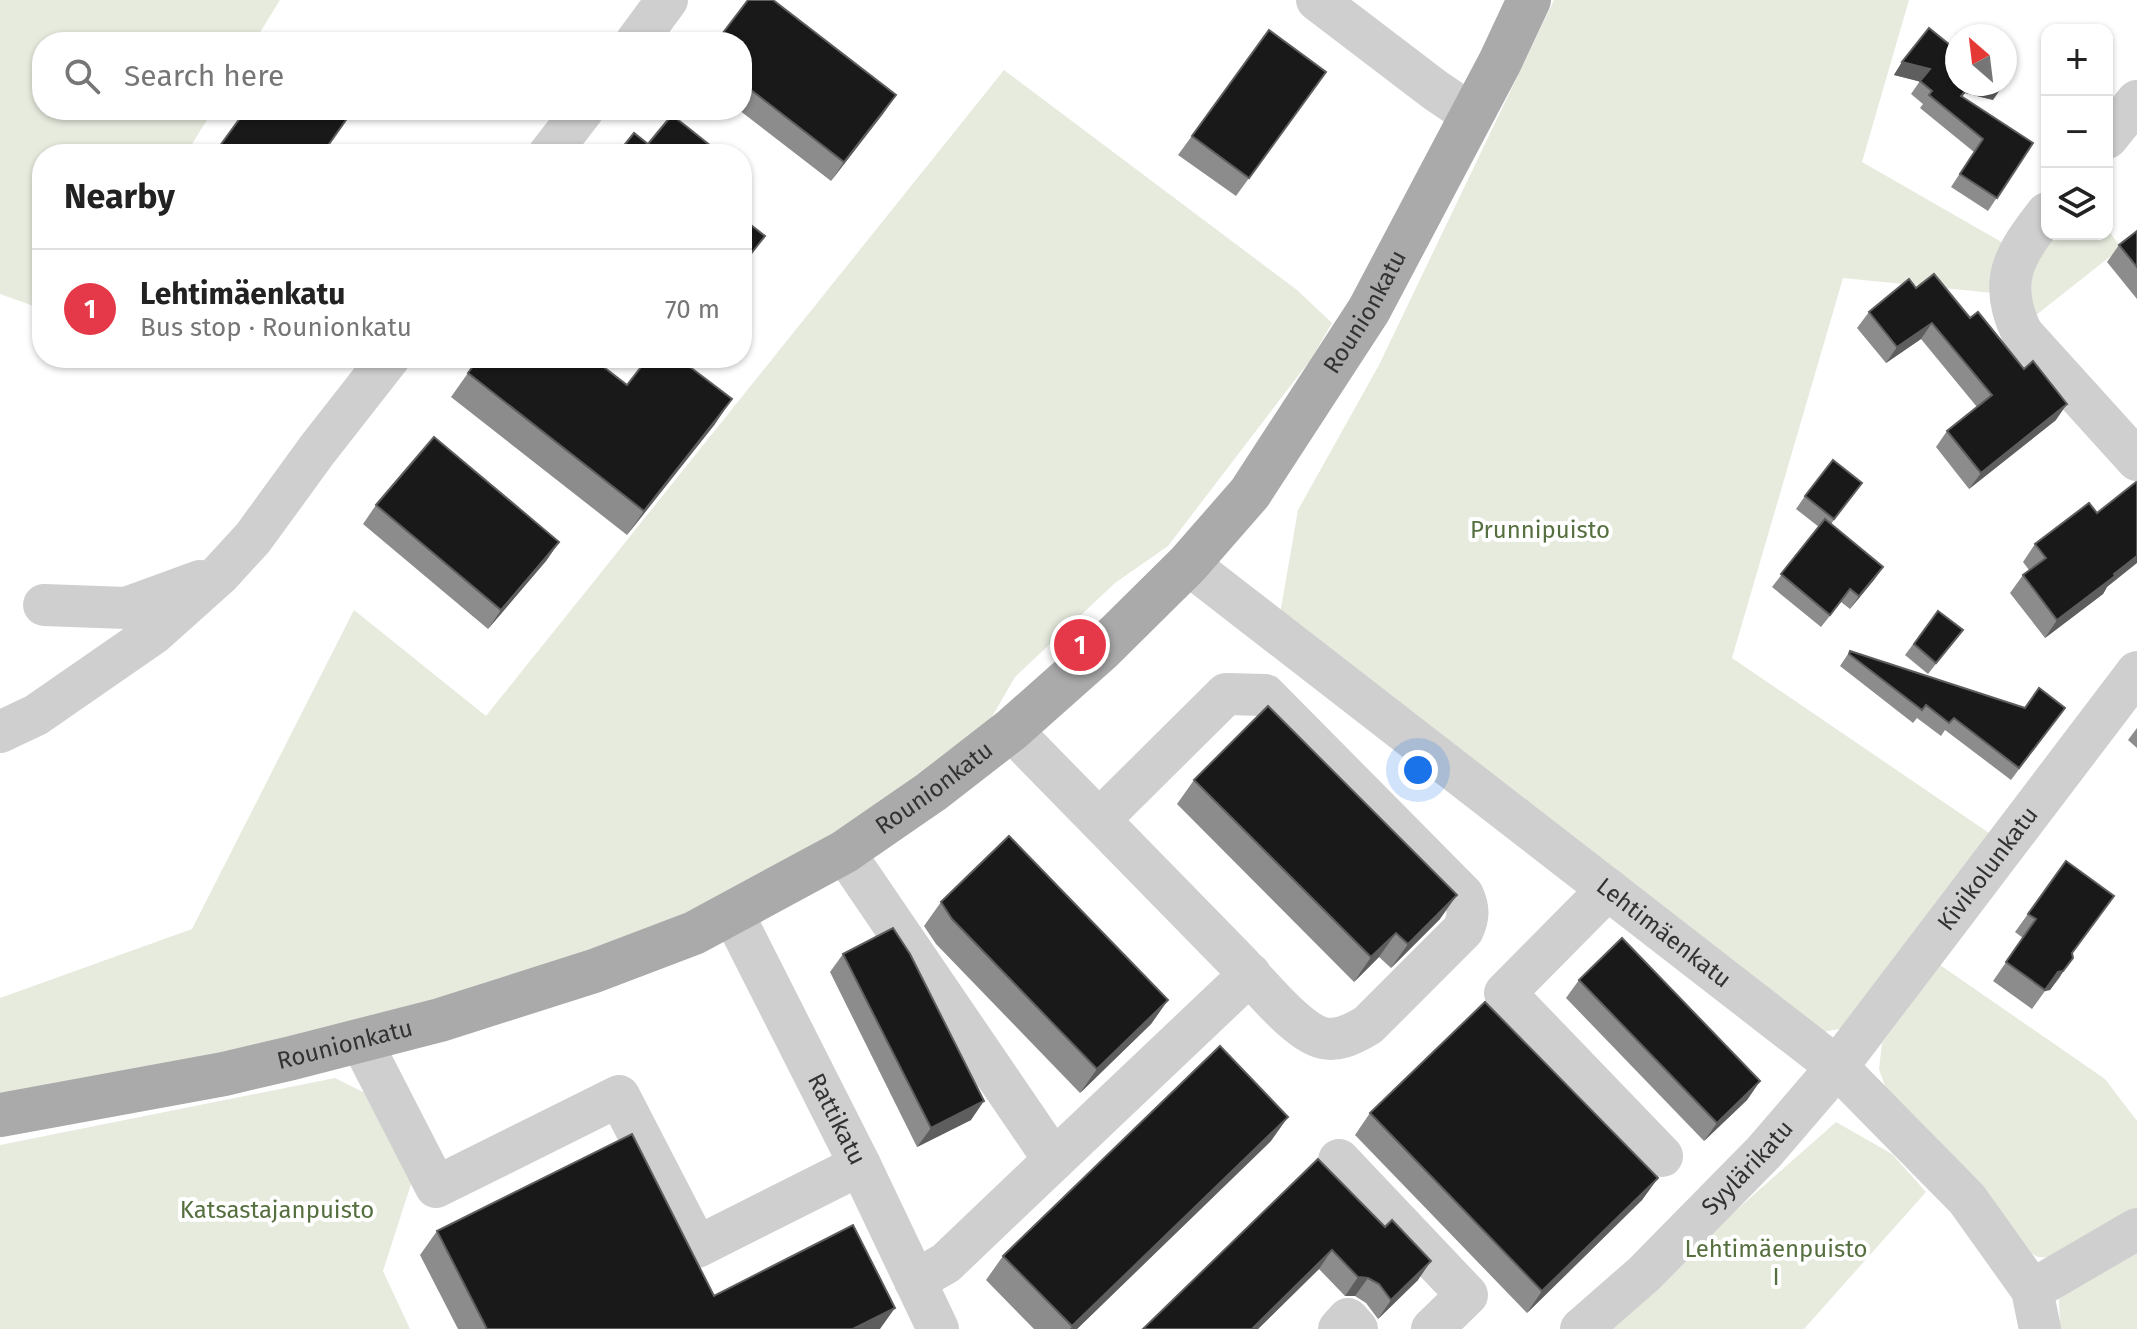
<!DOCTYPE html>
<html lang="en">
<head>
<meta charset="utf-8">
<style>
  body { margin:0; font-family:"Fira Sans",sans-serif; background:#f2f2f2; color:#222 }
  .controls { position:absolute; right:24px; top:24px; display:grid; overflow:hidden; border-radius:16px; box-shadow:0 2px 6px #0004 }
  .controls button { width:72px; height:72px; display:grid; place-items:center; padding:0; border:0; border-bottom:2px solid #e0e0e0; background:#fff; color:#222; font:40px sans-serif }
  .compass { position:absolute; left:1945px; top:24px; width:72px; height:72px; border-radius:50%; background:#fff; box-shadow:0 2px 6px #0004; rotate:332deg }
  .you { position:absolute; left:1418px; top:770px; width:28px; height:28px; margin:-20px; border:6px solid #fff; border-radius:50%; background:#1a73e8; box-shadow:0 0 0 12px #1a73e833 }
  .badge { display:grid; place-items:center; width:52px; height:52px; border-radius:50%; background:#e53848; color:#fff; font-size:26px; font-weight:700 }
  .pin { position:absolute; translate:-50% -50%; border:4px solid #fff; box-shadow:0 2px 8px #0006 }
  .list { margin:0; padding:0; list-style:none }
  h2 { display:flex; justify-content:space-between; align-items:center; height:104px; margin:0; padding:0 32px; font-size:34px }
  h2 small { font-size:26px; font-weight:400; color:#767676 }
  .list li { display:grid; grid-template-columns:52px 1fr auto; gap:24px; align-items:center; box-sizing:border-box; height:120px; padding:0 32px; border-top:2px solid #e0e0e0 }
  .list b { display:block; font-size:30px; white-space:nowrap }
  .list p { margin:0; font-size:26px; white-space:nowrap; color:#767676 }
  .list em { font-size:26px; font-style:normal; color:#767676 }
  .icon { flex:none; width:44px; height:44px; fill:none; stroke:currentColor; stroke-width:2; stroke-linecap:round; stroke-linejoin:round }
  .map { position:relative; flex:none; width:2137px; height:1329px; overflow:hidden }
  .search { position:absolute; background:#fff; box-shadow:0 2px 6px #0004; left:32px; top:32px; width:720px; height:88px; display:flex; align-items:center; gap:20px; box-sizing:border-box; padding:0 28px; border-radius:32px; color:#767676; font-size:30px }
  .panel { position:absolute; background:#fff; box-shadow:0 2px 6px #0004; left:32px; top:144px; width:720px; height:224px; border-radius:32px }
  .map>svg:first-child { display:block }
</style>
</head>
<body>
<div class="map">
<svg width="2137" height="1329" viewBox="0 0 2137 1329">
  <rect width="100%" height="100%" fill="#fff"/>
  <!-- green -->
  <g fill="#e6ebde">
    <path d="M0,0H280L254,42H42V110H213L186,154H42V309L0,294Z"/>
    <path d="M1554,0H1909L1862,162L2005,244L1993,293L1843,278L1732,658L1992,835L1844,1028L1823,1032L1280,614L1298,510L1379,365Z"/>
    <path d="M1004,70L1297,290L1332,323L1311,359L1168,546L1115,583L1015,677L989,722L898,792L804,853L665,923L553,965L421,1004L194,1060L0,1096V998L192,929L354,610L486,716Z"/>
    <path d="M2107,228L2121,248L2026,323V259L2047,234H2107Z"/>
    <path d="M1940,965L2105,1079L2137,1121V1213L2058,1258L2038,1257L2019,1247L1886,1089L1879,1069L1882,1043Z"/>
    <path d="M335,1078L367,1094L412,1181L383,1271L410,1329H0V1145Z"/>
    <path d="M1836,1122L1892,1154L1926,1192L1804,1329H1602Z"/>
    <path d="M2137,1247V1329H2060L2059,1299L2072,1284Z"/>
  </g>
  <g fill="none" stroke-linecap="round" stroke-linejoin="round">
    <!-- minor -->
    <g stroke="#cfcfcf" stroke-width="42">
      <path d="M1317,0L1435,90L1472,115"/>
      <path d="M636,42L667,0"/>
      <path d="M2107,138L2137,101"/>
      <path d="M549,154L583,110"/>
      <path d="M2047,213C2014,255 1997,282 2022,333L2137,460"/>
      <path id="s1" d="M1188,564L1837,1067L1967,1199L2032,1290L2040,1329"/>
      <path d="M44,605L126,608L200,581"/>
      <path d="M1011,730C1085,806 1159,881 1233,957C1254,978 1291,1025 1317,1036C1335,1044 1353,1034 1368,1025L1463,930C1469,917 1469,908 1463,895L1265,695L1226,694L1099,820"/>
      <path d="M0,732L36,715L153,634L220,574L253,538L317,450L389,358"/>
      <path d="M844,852L1054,1160L946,1263L915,1281"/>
      <path d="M1608,889L1505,993L1662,1156"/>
      <path id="s2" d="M732,912L860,1165L938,1329"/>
      <path d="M361,1041L436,1187L619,1096L697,1247L860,1165"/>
      <path d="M1054,1160L1250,974"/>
      <path d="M1339,1160L1467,1295L1432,1329"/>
      <path d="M2032,1290L2137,1229"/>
      <path d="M1339,1329L1348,1319L1357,1329"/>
      <path id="s3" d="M1581,1329L1644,1274L1764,1152L1837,1067L2137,672"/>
    </g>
    <!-- major -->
    <path stroke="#aaa" stroke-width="44" id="s4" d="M0,1115L224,1074L292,1058L440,1020L594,971L694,933L844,852L931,792L1011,730L1100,651L1188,564L1250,493L1369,310L1500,62L1529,0"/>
  </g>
  <!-- wall -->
  <g fill="#8c8c8c">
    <path d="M1269,30L1326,72L1236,196L1178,155Z"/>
    <path d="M742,42L896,95L831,181L739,110H742Z"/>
    <path d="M1902,62L1993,100L1965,93L1962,97L2033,143L1988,211L1951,187L1974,152L1920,108L1923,104L1911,94L1920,81L1894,75Z"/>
    <path d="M2137,231V299L2107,262L2119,245Z"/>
    <path d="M1916,288L1970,318L2056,420L1969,489L1936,447L1947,431L1977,407L1921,339L1886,363L1857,328L1869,312Z"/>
    <path d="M468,373L627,385L715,424L627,535L451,397Z"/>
    <path d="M1862,483L1831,524L1883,567L1850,609L1841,602L1821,627L1772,587L1819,527L1796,509L1805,496Z"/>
    <path d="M376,505L559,542L546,561L488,629L363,524Z"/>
    <path d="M2035,544L2107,587L2103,594L2045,638L2010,593L2023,575L2029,570L2023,562Z"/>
    <path d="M1938,611L1954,641L1928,674L1905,655Z"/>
    <path d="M1850,651L2056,720L2011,780L1945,730L1941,736L1917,718L1913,723L1840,666Z"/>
    <path d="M2137,728V748L2128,740Z"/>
    <path d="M1194,780L1440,919L1391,968L1379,957L1354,982L1177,804Z"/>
    <path d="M2066,861L2072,953L2060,977L2050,990L2045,991L2032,1009L1993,981L2023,938L2015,932Z"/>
    <path d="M941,902L1168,1000L1151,1024L1080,1093L936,944L924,926Z"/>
    <path d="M843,954L971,1120L917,1147L830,972Z"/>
    <path d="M1579,980L1760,1081L1747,1100L1704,1141L1566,998Z"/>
    <path d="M1370,1113L1658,1178L1642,1200L1527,1313L1355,1135Z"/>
    <path d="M1271,1141L1077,1329H1034L986,1280L1003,1256Z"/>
    <path d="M1318,1159L1418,1280L1378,1319L1366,1303L1355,1296H1345L1319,1269L1258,1329H1143Z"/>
    <path d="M437,1231L714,1296L880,1329H458L420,1255Z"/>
  </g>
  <!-- shaded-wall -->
  <g fill="#5e5e5e">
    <path d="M1902,62L1930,69L1921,82L1894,75Z"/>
    <path d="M1971,84H1989L2002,87L1993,100L1965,93L1952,109Z"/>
    <path d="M896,95L883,114L831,181L844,162Z"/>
    <path d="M1932,323L1921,339L1886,363L1897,347Z"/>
    <path d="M732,399L715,424L627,535L644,511Z"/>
    <path d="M2067,404L2056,420L1969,489L1981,473Z"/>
    <path d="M559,542L546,561L488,629L501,610Z"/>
    <path d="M2137,556V563L2107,587L2103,594L2045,638L2057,620Z"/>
    <path d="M1883,567L1874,580L1850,609L1859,596Z"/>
    <path d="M1457,895L1440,919L1391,968L1408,944Z"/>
    <path d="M1396,933L1379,957L1354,982L1371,957Z"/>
    <path d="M2073,958L2050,990L2045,991L2058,972Z"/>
    <path d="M1168,1000L1151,1024L1080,1093L1097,1069Z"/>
    <path d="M1760,1081L1747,1100L1704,1141L1717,1123Z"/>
    <path d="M984,1101L971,1120L917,1147L931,1128Z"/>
    <path d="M1288,1117L1271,1141L1077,1329H1070Z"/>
    <path d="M1658,1178L1642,1200L1527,1313L1542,1291Z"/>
    <path d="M1332,1250L1319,1269L1258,1329H1252Z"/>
    <path d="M1431,1261L1418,1280L1378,1319L1391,1300Z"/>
    <path d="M1358,1277L1368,1278L1355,1296H1345Z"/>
    <path d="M895,1308L880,1329H853Z"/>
  </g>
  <!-- building -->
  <g fill="#191919" stroke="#5e5e5e" stroke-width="2">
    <path d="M748,0H773L896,95L844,162L742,83V42H716Z"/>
    <path d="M1929,28L1950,45L1957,35L1958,36H1957V84H1971L1961,96L2033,143L1997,198L1960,174L1983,139L1929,95L1932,91L1920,81L1930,69L1902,62Z"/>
    <path d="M1269,30L1326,72L1249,178L1192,136Z"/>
    <path d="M246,110H353L322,154H214Z"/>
    <path d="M672,115L721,154H617L634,133L648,144Z"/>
    <path d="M742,218L765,236L742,265Z"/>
    <path d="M2137,231V267L2119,245Z"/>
    <path d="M1934,274L1970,318L1978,312L2024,369L2033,361L2067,404L1981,473L1947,431L1992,395L1932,323L1897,347L1869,312L1909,279L1916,288Z"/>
    <path d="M479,358H592L627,385L648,358H678L732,399L644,511L468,373Z"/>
    <path d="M434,437L559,542L501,610L376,505Z"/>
    <path d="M1833,460L1862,483L1834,519L1805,496Z"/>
    <path d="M2136,482L2137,483V556L2114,574L2115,576L2057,620L2023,575L2046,558L2035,544L2089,503L2097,513Z"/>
    <path d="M1825,519L1883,567L1859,596L1850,589L1830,615L1781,574Z"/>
    <path d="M1938,611L1963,630L1936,663L1914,644Z"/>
    <path d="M1850,651L2025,708L2039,688L2065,708L2019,768L1954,718L1949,723L1926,705L1922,710L1849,654Z"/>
    <path d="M1268,706L1457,895L1408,944L1396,933L1371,957L1194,780Z"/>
    <path d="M1009,836L1168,1000L1097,1069L952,919L941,902Z"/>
    <path d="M2066,861L2114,896L2072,953L2073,958L2063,971L2058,972L2045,990L2006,962L2036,919L2028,914Z"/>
    <path d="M893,928L910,954L984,1101L931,1128L843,954Z"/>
    <path d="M1622,938L1760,1081L1717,1123L1579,980Z"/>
    <path d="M1485,1002L1658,1178L1542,1291L1370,1113Z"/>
    <path d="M1220,1046L1288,1117L1072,1326L1003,1256Z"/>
    <path d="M632,1134L714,1296L853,1225L895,1308L853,1329H487L437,1231Z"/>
    <path d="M1318,1159L1385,1227L1392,1220L1431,1261L1391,1300L1379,1284L1368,1278L1358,1277L1332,1250L1252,1329H1143Z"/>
  </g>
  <g text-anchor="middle" stroke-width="8" stroke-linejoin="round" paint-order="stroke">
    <!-- street labels -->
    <g font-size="24" fill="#323232" stroke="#fff">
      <text dy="8" stroke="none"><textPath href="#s4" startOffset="1648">Rounionkatu</textPath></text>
      <text dy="8" stroke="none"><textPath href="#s4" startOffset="1000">Rounionkatu</textPath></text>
      <text dy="8" stroke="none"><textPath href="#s3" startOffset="616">Kivikolunkatu</textPath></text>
      <text dy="8" stroke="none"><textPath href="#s1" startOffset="602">Lehtimäenkatu</textPath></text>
      <text dy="8" stroke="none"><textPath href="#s4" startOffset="352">Rounionkatu</textPath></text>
      <text dy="8" stroke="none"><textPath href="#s2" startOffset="232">Rattikatu</textPath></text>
      <text dy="8" stroke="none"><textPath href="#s3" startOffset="232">Syylärikatu</textPath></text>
    </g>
    <!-- park labels -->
    <g font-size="24" fill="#566f3f" stroke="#fff">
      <text x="1540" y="538">Prunnipuisto</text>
      <text x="277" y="1218">Katsastajanpuisto</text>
      <text x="1776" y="1257">Lehtimäenpuisto<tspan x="1776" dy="28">I</tspan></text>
    </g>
  </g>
</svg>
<div class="controls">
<button>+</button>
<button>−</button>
<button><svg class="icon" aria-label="layers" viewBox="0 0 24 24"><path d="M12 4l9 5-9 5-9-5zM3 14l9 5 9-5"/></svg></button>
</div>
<svg class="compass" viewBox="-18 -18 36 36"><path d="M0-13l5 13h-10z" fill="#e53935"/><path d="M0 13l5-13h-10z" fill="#767676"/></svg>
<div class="you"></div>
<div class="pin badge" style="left:1080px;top:645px">1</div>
<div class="search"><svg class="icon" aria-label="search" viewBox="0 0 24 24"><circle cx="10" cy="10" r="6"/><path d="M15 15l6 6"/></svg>Search here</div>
<section class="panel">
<h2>Nearby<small></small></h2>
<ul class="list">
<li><span class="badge">1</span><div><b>Lehtimäenkatu</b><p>Bus stop · Rounionkatu</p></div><em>70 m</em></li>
</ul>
</section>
</div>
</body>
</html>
